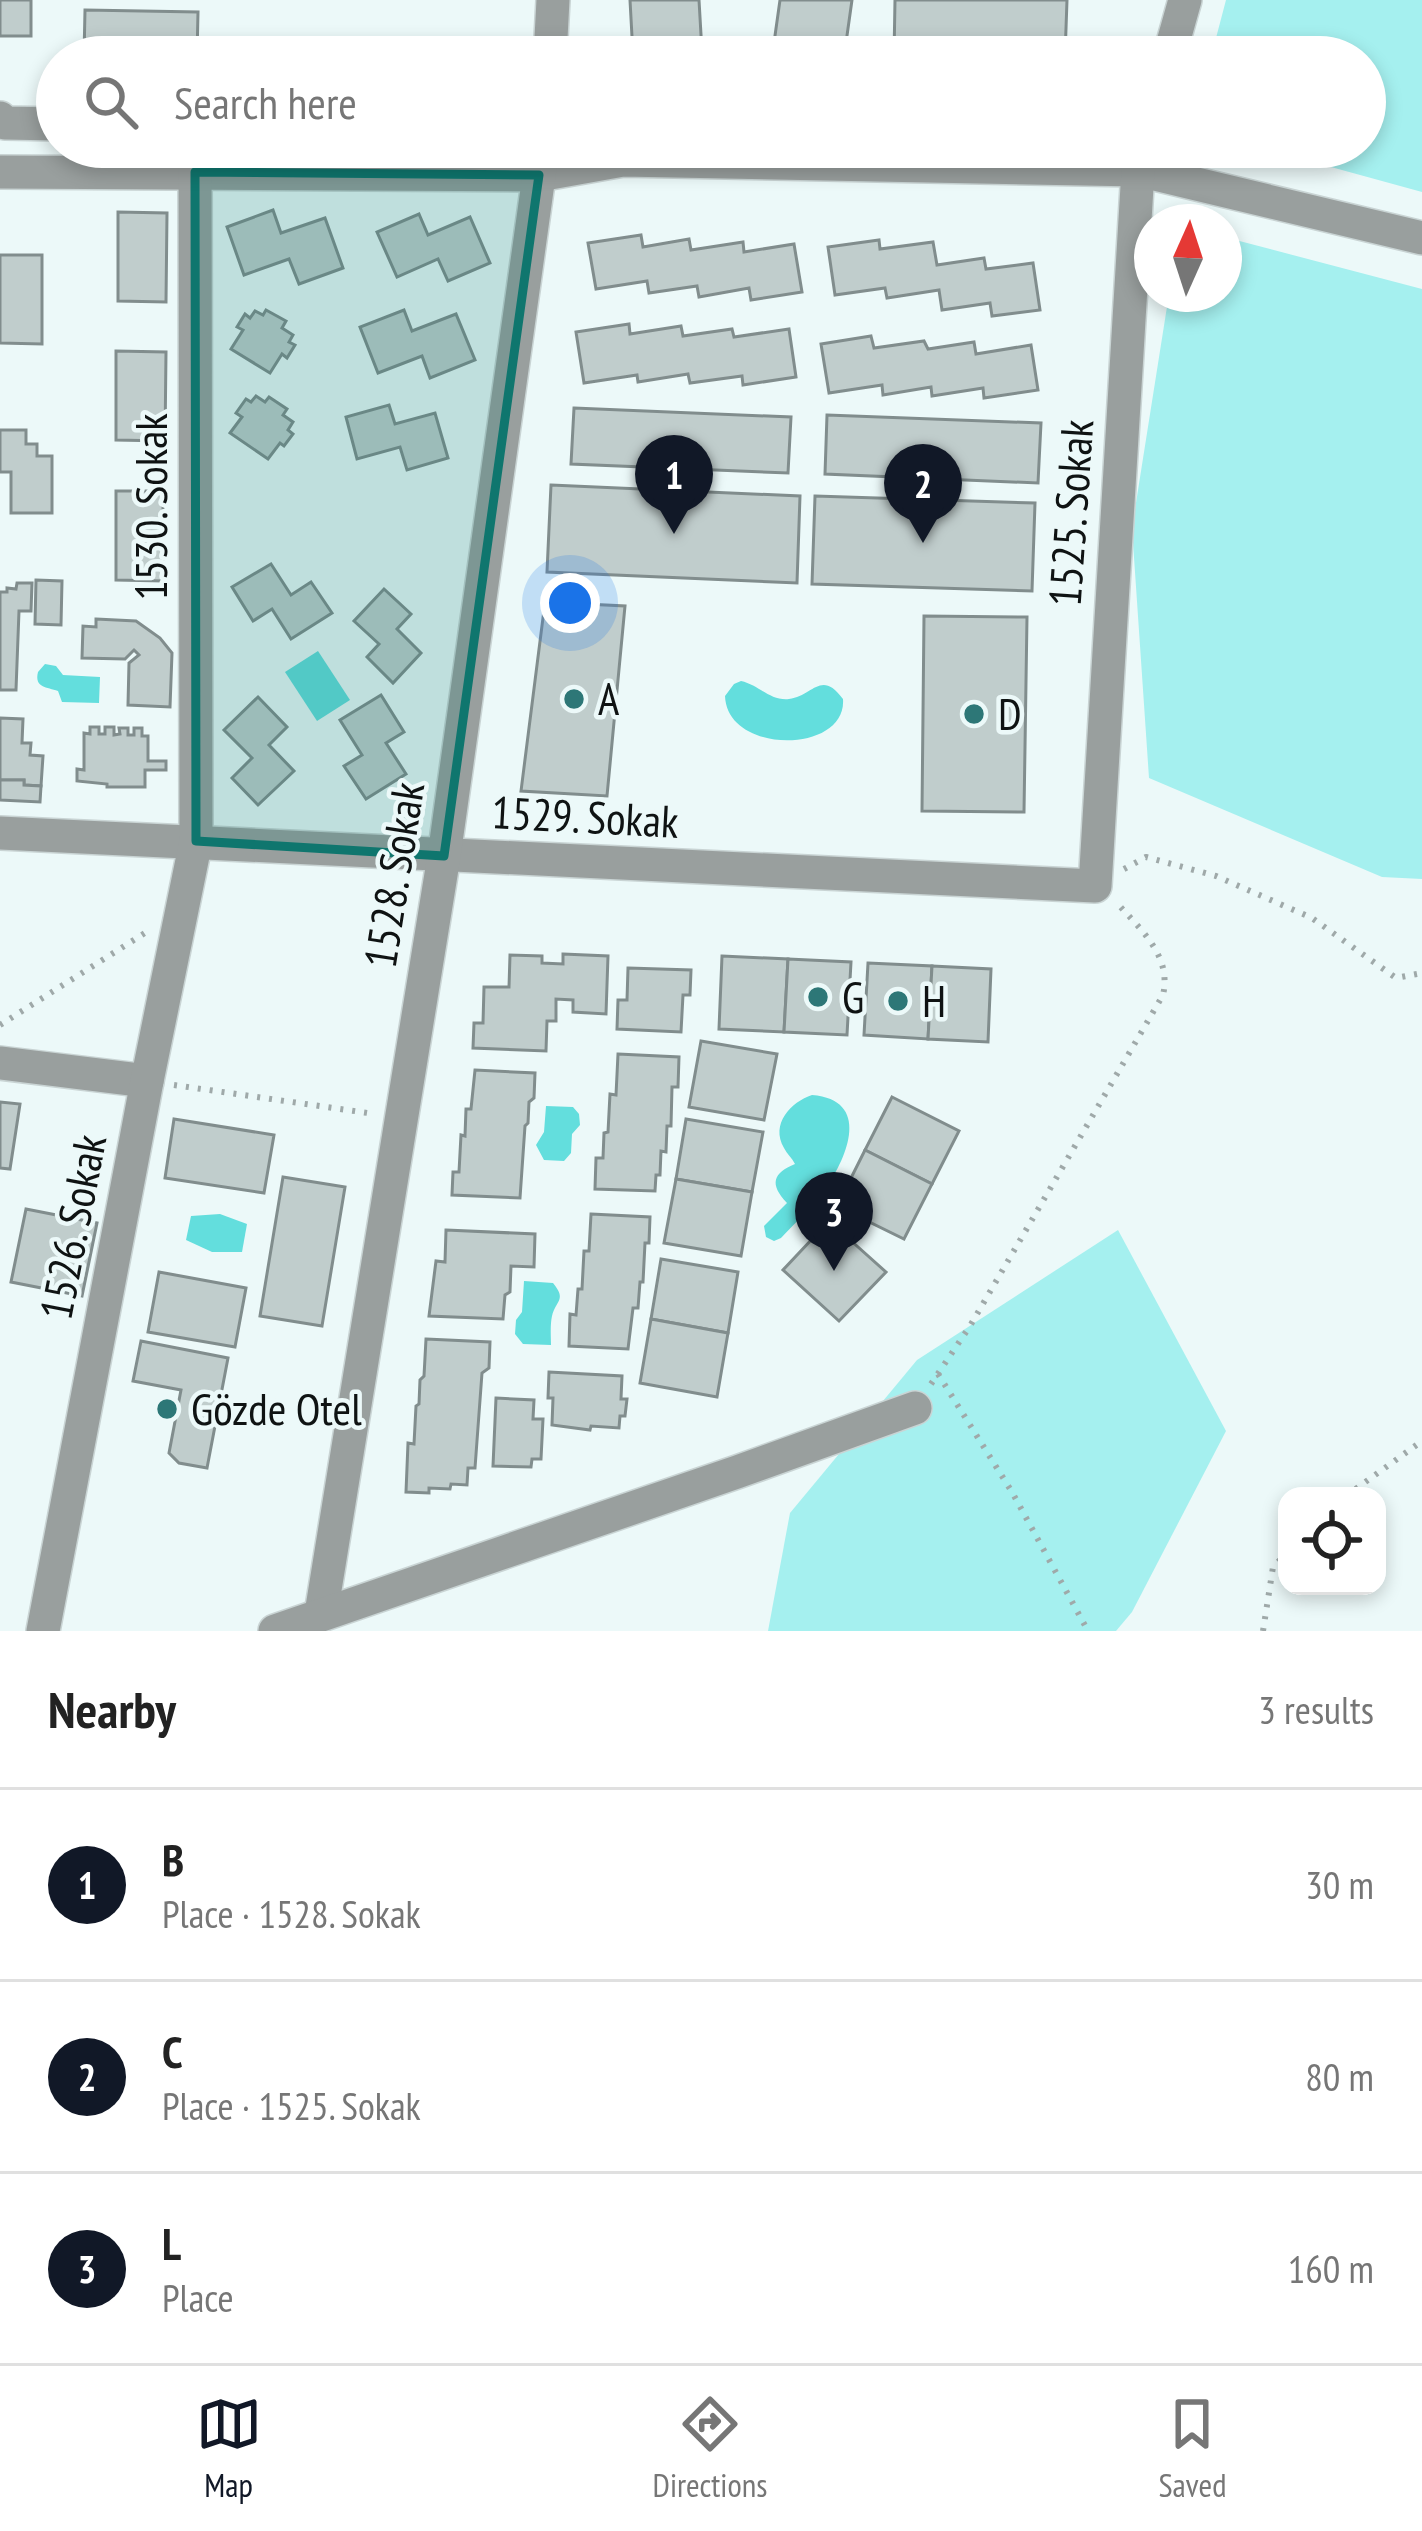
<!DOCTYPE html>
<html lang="en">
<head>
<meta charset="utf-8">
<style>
  body { margin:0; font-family:"PT Sans Narrow",sans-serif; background:#f6f6f6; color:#222 }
  .controls { position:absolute; right:36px; bottom:36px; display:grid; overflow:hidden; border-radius:24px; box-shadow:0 6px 18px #0003 }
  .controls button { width:108px; height:108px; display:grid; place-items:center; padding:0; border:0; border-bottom:3px solid #e0e0e0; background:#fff; color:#222; font:60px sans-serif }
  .compass { position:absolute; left:1134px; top:204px; width:108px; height:108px; border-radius:50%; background:#fff; box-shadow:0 6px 18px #0003; rotate:3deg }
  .you { position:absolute; left:570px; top:603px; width:42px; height:42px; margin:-30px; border:9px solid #fff; border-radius:50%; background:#1a73e8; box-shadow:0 0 0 18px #1a73e833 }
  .badge { display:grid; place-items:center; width:78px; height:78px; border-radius:50%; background:#111827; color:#fff; font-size:39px; font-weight:700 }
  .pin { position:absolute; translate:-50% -99px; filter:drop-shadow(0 3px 6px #0008) }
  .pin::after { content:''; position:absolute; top:63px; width:42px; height:36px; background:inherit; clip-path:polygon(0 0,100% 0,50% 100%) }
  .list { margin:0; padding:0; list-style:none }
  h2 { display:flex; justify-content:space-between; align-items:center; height:156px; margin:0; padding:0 48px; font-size:51px }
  h2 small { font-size:39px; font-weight:400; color:#767676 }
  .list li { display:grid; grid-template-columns:78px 1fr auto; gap:36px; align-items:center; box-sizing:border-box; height:192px; padding:0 48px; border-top:3px solid #e0e0e0 }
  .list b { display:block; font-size:45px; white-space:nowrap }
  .list p { margin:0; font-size:39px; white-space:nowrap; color:#767676 }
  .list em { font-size:39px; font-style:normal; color:#767676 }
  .icon { flex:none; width:66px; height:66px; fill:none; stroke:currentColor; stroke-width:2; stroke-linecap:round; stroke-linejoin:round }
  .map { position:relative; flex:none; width:1422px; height:1631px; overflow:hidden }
  .search { position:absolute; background:#fff; box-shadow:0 6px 18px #0003; left:36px; right:36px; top:36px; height:132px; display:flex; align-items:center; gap:30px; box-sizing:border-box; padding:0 42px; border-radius:66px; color:#767676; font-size:45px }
  .sheet { height:732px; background:#fff }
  nav { display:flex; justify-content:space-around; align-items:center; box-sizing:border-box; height:168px; border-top:3px solid #e0e0e0; background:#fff; font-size:33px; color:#767676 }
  nav a { display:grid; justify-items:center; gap:6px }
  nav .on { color:#111827 }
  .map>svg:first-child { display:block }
</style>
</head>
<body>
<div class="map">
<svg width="1422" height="1631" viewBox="0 0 1422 1631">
  <rect width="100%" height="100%" fill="#ecf9f9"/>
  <!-- green -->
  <g fill="#a5f0ef">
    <path d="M1226,0H1422V192L1258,147H1365V57H1211Z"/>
    <path d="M1228,238L1422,289V879L1382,877L1149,778L1132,528L1169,294H1224V242Z"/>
    <path d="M1118,1230L1226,1431L1132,1612L1116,1631H768L790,1513L917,1360Z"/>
  </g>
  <!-- water -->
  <g fill="#63dedd">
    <path d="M318,651L350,700L317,721L285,672Z"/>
    <path d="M45,664L56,666L63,675L100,677L99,703L62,702L58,691C47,687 34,688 38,672Z"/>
    <path d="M741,681C759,685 770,701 789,699C813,696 821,669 843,699C847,754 727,755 725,696L734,684Z"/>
    <path d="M812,1095C871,1100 848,1156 826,1188C813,1206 796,1222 781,1238L774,1241L766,1237L764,1226L787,1203C769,1184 773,1173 795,1164C792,1158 787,1154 784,1148C770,1124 791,1102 812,1095Z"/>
    <path d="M546,1106L573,1107L579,1114L580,1125L572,1134L571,1153L564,1161L544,1160L536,1145L544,1132Z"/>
    <path d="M220,1214L247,1224L242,1252H212L186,1240L191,1216Z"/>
    <path d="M524,1281L553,1283C567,1300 556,1300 552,1316C550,1325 551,1337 551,1345L523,1344L515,1334L516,1320L522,1312Z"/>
  </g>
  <!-- building -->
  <g fill="#c0cdcc" stroke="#818d8d" stroke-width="3">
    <rect x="0" y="0" width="31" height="36"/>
    <path d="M630,0H699L702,52L633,55Z"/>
    <path d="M780,0H852L844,57H772Z"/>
    <path d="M895,0H1067L1065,57H894Z"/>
    <path d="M85,10L198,12L197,57H84Z"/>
    <path d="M273,210L281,233L325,218L343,268L299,284L289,259L244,275L227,227Z"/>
    <path d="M118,212L167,213L166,302L118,301Z"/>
    <path d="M419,214L428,235L470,217L490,263L448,281L438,259L397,277L377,232Z"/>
    <path d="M641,235L643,247L689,239L691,250L743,242L744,252L794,244L802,292L751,300L749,288L699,297L697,286L649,293L647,281L596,289L588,243Z"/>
    <path d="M879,240L880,249L933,242L937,265L984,258L986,269L1033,263L1040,310L992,316L990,303L942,310L939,290L887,298L885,288L835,295L828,247Z"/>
    <path d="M0,255H42V344L0,343Z"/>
    <path d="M266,310L286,321L282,328L293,335L289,342L295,345L287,358L282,354L270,373L231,349L243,330L237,327L245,314L250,318L255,311L263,315Z"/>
    <path d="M404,310L412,331L456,314L475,360L430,378L422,356L378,373L360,327Z"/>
    <path d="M629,324L630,334L681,326L683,336L732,329L734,337L789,329L796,377L743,385L742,376L690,383L688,374L638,382L637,375L584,383L576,332Z"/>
    <path d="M871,336L874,348L924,341L928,349L974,342L976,354L1031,345L1038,390L984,398L983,388L932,396L931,387L883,395L882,385L829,393L821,344Z"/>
    <path d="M116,351L166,352L165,441L116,440Z"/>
    <path d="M256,396L265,402L269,397L287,409L283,415L293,422L288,430L293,434L284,446L280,443L268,459L230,433L242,417L236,413L246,399L251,402Z"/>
    <path d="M389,405L395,424L435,413L448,458L407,470L400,447L357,459L346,417Z"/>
    <path d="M574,408L791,417L788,473L571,464Z"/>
    <path d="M827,415L1041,423L1038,483L825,474Z"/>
    <path d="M0,430H26V444H37V456H52V513H11V472H0Z"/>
    <path d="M551,485L800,496L797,583L547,572Z"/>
    <path d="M116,491H163V581L116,580Z"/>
    <path d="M815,496L1035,503L1032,591L812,584Z"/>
    <path d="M271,564L291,595L311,582L332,613L291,639L272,609L253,621L232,587Z"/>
    <path d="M36,580L62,581L61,625L35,624Z"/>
    <path d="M17,583H32L31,611H19L16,690H0V592H7V588L16,589Z"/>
    <path d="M384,589L411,614L397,629L421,653L393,683L367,657L379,644L354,621Z"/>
    <path d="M545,602L625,606L607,796L521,791Z"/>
    <path d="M924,616L1027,617L1024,812L922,811Z"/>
    <path d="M96,619L136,621L160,638L172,653L170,707L128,705L129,663L139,655L134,650L125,659L82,658L83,626L96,627Z"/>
    <path d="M381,695L404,732L386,743L406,774L366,799L344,766L362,755L340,720Z"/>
    <path d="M258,697L287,727L269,745L294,771L258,805L232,778L252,758L224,730Z"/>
    <path d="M0,718L23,719L22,743H31L30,755L43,756L41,786L24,785V780H0Z"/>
    <path d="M90,727H99V734H105V727H114V735L120,734L119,728H128V735H134V728H142V736H148V761H166V770H145V787H107V784L77,781V769L84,770V733L90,734Z"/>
    <path d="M0,780H24V785L41,786L40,802L0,800Z"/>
    <path d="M563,954L608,956L606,1014L573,1012V1000L556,999V1021H547L546,1051L473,1048L474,1023H483L484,987H509L510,955L542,956V963L563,964Z"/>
    <path d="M722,956L788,959L784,1032L719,1029Z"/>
    <path d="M788,959L851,962L847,1035L784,1032Z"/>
    <path d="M868,963L932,966L928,1039L864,1035Z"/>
    <path d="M932,966L991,969L988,1042L928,1039Z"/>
    <path d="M628,968L691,970L690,995H683L681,1032L617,1029L618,1000H627Z"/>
    <path d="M701,1041L777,1054L764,1120L689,1107Z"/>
    <path d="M618,1054L679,1057L678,1087H672L671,1126H667L666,1152L661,1151L660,1175H656L655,1191L595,1189L596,1158H603L604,1133L608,1132L610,1094L616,1095Z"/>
    <path d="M475,1070L535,1073L534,1098L529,1102L528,1123L525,1126L520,1198L452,1195L453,1172H459L461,1135L465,1136L466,1109H471Z"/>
    <path d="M892,1097L959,1131L932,1184L865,1150Z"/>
    <path d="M0,1102L20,1104L10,1169L0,1168Z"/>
    <path d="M174,1119L274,1135L264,1193L165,1178Z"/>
    <path d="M686,1119L763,1132L752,1192L676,1179Z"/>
    <path d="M865,1150L932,1184L904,1239L837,1206Z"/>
    <path d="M283,1177L345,1187L322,1326L260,1316Z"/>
    <path d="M676,1179L752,1192L741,1256L664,1243Z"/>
    <path d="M26,1209L97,1223L82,1296L11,1282Z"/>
    <path d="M591,1214L650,1217L649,1243H645L643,1282H640L638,1308H633L628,1349L569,1346L570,1314L576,1315L578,1289H582L584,1251H589Z"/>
    <path d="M829,1221L886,1272L839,1321L783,1270Z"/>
    <path d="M446,1230L535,1234L534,1267L511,1266L510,1292L505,1295L503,1319L429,1316L436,1261L445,1262Z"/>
    <path d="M661,1259L738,1272L728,1333L651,1319Z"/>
    <path d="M159,1272L246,1288L235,1347L148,1332Z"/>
    <path d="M651,1319L728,1333L717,1397L640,1383Z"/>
    <path d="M426,1339L490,1342L489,1368L482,1373L475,1468H468L467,1485L451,1484L450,1489L429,1488V1493L406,1492L408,1443L414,1444L416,1406L419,1404L420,1380L424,1376Z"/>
    <path d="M141,1341L228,1358L207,1468L179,1463L169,1453L181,1390L133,1381Z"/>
    <path d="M549,1372L622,1376L621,1399H627L625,1416H620L619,1428L591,1426L590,1430L552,1425L553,1398H548Z"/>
    <path d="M496,1398L534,1400L533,1419H543L541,1459H532L531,1467L493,1466Z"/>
  </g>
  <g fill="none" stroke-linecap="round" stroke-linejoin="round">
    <defs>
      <g id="minor">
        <path d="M550,57L553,0"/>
        <path d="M1169,57L1185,0"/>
        <path d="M0,118L5,123L57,124"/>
        <path d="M0,172L539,175L623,160L1138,170L1422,238"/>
        <path d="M0,833L1095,886L1138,170L1145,147"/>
        <path d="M0,1063L147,1081"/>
        <path d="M321,1614L444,856L543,147"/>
        <path d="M43,1631L147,1081L196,841L195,147"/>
        <path d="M275,1631L737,1472L915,1408"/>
      </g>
    </defs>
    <!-- minor casing -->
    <use href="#minor" stroke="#c9d4d4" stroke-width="36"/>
    <!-- path -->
    <g stroke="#9fa9a9" stroke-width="6" stroke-dasharray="3 9" stroke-linecap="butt">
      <path d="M1124,869L1146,857L1216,876L1312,918L1396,978L1422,973"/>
      <path d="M0,1025L148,931"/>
      <path d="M174,1085L375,1114"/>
      <path d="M938,1374L1012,1492L1088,1631"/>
      <path d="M931,1384L970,1326L1163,995C1172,956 1141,930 1117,903"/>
      <path d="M1346,1496L1422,1441"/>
      <path d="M1263,1631L1273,1567L1287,1553"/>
    </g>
    <!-- minor -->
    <use href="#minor" stroke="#999f9e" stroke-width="33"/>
  </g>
  <!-- marked area -->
  <path fill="#0f766e" fill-opacity="0.2" stroke="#0f766e" stroke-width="9" stroke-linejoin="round" d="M195,172L539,175L444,856L196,841Z"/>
  <!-- markers -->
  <g fill="#2d7777" stroke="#ecf9f9" stroke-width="4.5">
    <circle cx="574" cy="699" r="12"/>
    <circle cx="974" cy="714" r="12"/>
    <circle cx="818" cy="997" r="12"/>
    <circle cx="898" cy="1001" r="12"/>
    <circle cx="167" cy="1409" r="12"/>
  </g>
  <g text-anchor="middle" stroke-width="9" stroke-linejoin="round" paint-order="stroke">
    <!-- street labels -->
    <g font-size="45" fill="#0f1313" stroke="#ecf9f9">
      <text transform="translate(151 507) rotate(-90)" y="16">1530. Sokak</text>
      <text transform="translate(1071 513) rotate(-86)" y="16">1525. Sokak</text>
      <text transform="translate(585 817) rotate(3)" y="16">1529. Sokak</text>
      <text transform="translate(394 875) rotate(-81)" y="16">1528. Sokak</text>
      <text transform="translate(73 1227) rotate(-79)" y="16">1526. Sokak</text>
    </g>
    <!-- poi labels -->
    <g font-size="45" fill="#0f1313" stroke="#ecf9f9" text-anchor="start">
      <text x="598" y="715">A</text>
      <text x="998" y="730">D</text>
      <text x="842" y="1013">G</text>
      <text x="922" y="1017">H</text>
      <text x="191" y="1425">Gözde Otel</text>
    </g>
  </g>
</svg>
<div class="controls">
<button><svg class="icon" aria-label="locate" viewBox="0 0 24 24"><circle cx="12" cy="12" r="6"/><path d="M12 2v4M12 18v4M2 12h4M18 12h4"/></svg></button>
</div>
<svg class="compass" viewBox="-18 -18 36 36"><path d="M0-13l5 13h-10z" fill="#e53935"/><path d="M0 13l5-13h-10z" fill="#767676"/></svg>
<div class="you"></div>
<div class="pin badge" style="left:674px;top:534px">1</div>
<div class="pin badge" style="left:923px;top:543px">2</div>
<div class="pin badge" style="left:834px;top:1271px">3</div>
<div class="search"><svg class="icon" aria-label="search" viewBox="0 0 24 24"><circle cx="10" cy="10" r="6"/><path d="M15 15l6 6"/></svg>Search here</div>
</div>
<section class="sheet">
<h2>Nearby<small>3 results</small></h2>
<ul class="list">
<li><span class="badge">1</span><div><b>B</b><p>Place · 1528. Sokak</p></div><em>30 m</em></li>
<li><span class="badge">2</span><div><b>C</b><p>Place · 1525. Sokak</p></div><em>80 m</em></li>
<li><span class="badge">3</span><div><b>L</b><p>Place</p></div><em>160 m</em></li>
</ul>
</section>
<nav>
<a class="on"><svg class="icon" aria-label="map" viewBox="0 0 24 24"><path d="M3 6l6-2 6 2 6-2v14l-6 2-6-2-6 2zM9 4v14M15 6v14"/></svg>Map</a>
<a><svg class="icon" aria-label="directions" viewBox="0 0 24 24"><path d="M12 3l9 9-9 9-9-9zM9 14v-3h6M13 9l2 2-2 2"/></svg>Directions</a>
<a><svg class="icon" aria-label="saved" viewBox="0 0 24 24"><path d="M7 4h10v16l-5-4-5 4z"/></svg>Saved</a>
</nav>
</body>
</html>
